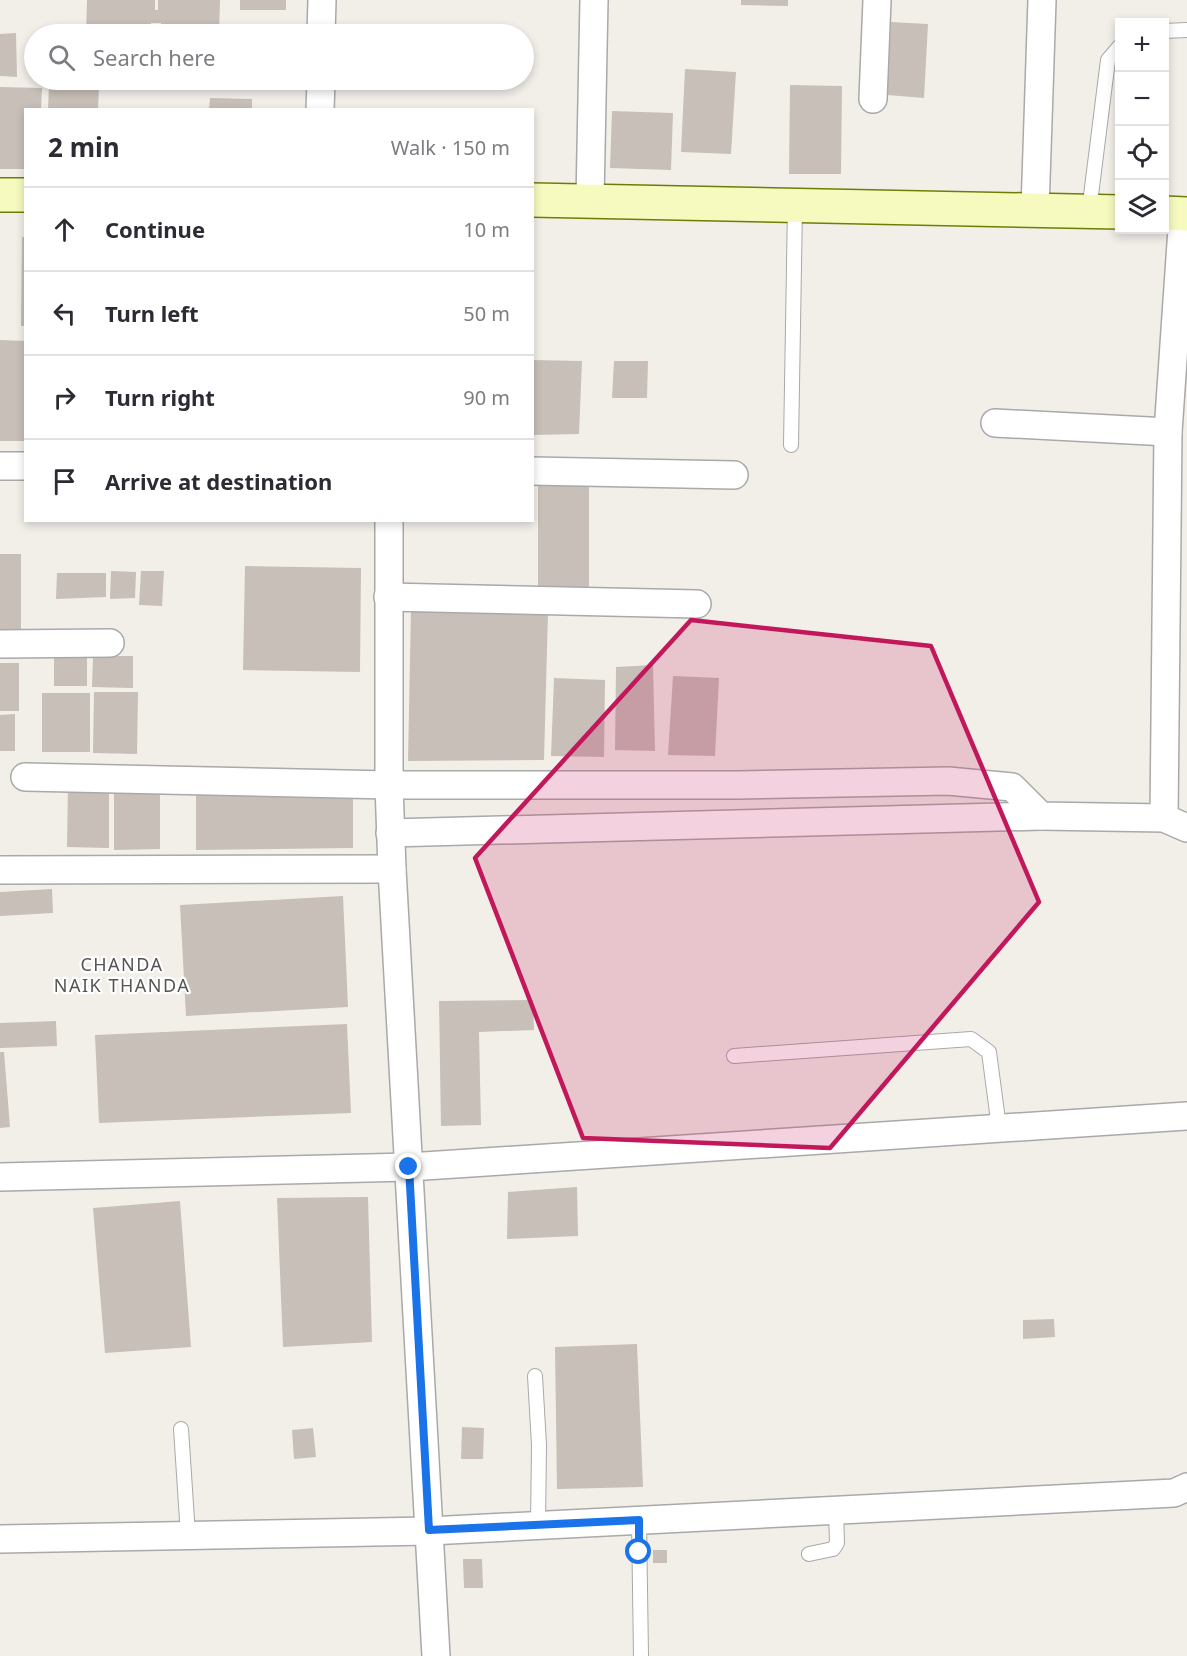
<!DOCTYPE html>
<html lang="en">
<head>
<meta charset="utf-8">
<style>
  body { margin:0; font-family:"Noto Sans",sans-serif; background:#f7f7f7; color:#2b2b33 }
  .controls { position:absolute; right:18px; top:18px; display:grid; overflow:hidden; border-radius:0px; box-shadow:0 3px 9px #0003 }
  .controls button { width:54px; height:54px; display:grid; place-items:center; padding:0; border:0; border-bottom:2px solid #e1e1e2; background:#fff; color:#2b2b33; font:30px sans-serif }
  .stop { position:absolute; width:18px; height:18px; margin:-14px; border:4px solid #1a73e8; border-radius:50%; background:#fff }
  .stop.end { background:#1a73e8; border-color:#fff; box-shadow:0 2px 6px #0008 }
  .list { margin:0; padding:0; list-style:none }
  h2 { display:flex; justify-content:space-between; align-items:center; height:78px; margin:0; padding:0 24px; font-size:26px }
  h2 small { font-size:20px; font-weight:400; color:#7c7c81 }
  .list li { display:grid; grid-template-columns:39px 1fr auto; gap:18px; align-items:center; box-sizing:border-box; height:84px; padding:0 24px; border-top:2px solid #e1e1e2 }
  .list b { display:block; font-size:22px; white-space:nowrap }
  .list em { font-size:20px; font-style:normal; color:#7c7c81 }
  .icon { flex:none; width:33px; height:33px; fill:none; stroke:currentColor; stroke-width:2; stroke-linecap:round; stroke-linejoin:round }
  .map { position:relative; flex:none; width:1187px; height:1656px; overflow:hidden }
  .search { position:absolute; background:#fff; box-shadow:0 3px 9px #0003; left:24px; top:24px; width:510px; height:66px; display:flex; align-items:center; gap:15px; box-sizing:border-box; padding:0 21px; border-radius:33px; color:#7c7c81; font-size:22px }
  .panel { position:absolute; background:#fff; box-shadow:0 3px 9px #0003; left:24px; top:108px; width:510px; height:414px; border-radius:0px }
  .map>svg:first-child { display:block }
</style>
</head>
<body>
<div class="map">
<svg width="1187" height="1656" viewBox="0 0 1187 1656">
  <rect width="100%" height="100%" fill="#f2efe9"/>
  <!-- building -->
  <g fill="#c7bfb8">
    <path d="M87,0H155V10H158V0H220L219,34H161V23H151V34H86Z"/>
    <rect x="240" y="0" width="46" height="10"/>
    <path d="M741,0H788V6L741,5Z"/>
    <path d="M891,22L928,24L924,98L887,95Z"/>
    <path d="M16,33L17,77L0,76V34Z"/>
    <path d="M685,69L736,72L731,154L681,152Z"/>
    <path d="M49,85L99,86L98,110H48Z"/>
    <path d="M790,85L842,86L841,174H789Z"/>
    <path d="M0,87L42,88L41,110H26V169H0Z"/>
    <path d="M210,98L252,99V110H209Z"/>
    <path d="M612,111L673,113L671,170L610,168Z"/>
    <path d="M22,237H26V326H21Z"/>
    <path d="M0,340L26,341V441H0Z"/>
    <path d="M532,360L582,361L579,434L532,435Z"/>
    <path d="M614,361H648L647,398H612Z"/>
    <path d="M538,482L589,483V593L538,592Z"/>
    <rect x="0" y="554" width="21" height="81"/>
    <path d="M245,566L361,568L360,672L243,670Z"/>
    <path d="M111,571L136,572L135,598L110,599Z"/>
    <path d="M141,571H164L162,606L139,605Z"/>
    <path d="M57,573H106V597L56,599Z"/>
    <path d="M411,608L548,612L544,760L408,761Z"/>
    <rect x="54" y="655" width="33" height="31"/>
    <path d="M93,656H133V688L92,687Z"/>
    <rect x="0" y="663" width="19" height="48"/>
    <path d="M653,665L655,751L615,750L616,667Z"/>
    <path d="M673,676L719,678L715,756L668,755Z"/>
    <path d="M554,678L605,680L604,757L551,756Z"/>
    <path d="M94,692H138L137,754L93,753Z"/>
    <rect x="42" y="693" width="48" height="59"/>
    <path d="M15,714V751H0V715Z"/>
    <path d="M68,783H109V848L67,847Z"/>
    <path d="M353,787V848L196,850V788Z"/>
    <path d="M114,789H160V849L114,850Z"/>
    <path d="M52,889L53,913L0,916V892Z"/>
    <path d="M343,896L348,1007L186,1016L180,905Z"/>
    <path d="M533,1000L534,1030L479,1032L481,1125L441,1126L439,1001Z"/>
    <path d="M56,1021L57,1046L0,1048V1023Z"/>
    <path d="M347,1024L351,1113L99,1123L95,1035Z"/>
    <path d="M0,1052H4L10,1127L0,1128Z"/>
    <path d="M577,1187L578,1236L507,1239L508,1192Z"/>
    <path d="M368,1197L372,1342L283,1347L277,1198Z"/>
    <path d="M180,1201L191,1347L105,1353L93,1208Z"/>
    <path d="M1054,1319L1055,1337L1023,1339V1320Z"/>
    <path d="M637,1344L643,1487L557,1489L555,1347Z"/>
    <path d="M462,1427L484,1428L483,1459H461Z"/>
    <path d="M313,1428L316,1457L294,1459L292,1430Z"/>
    <rect x="653" y="1550" width="14" height="13"/>
    <path d="M463,1559H482L483,1588H464Z"/>
  </g>
  <g fill="none" stroke-linecap="round" stroke-linejoin="round">
    <defs>
      <g id="lane">
        <path d="M1164,31L1187,30"/>
        <path d="M1089,211L1108,60L1120,46"/>
        <path d="M791,445L795,206"/>
        <path d="M734,1056L971,1039L989,1052L999,1128"/>
        <path d="M535,1376L539,1445L538,1525"/>
        <path d="M181,1429L188,1535"/>
        <path d="M639,1520L641,1656"/>
        <path d="M809,1554L833,1549L837,1543L836,1510"/>
      </g>
      <g id="street">
        <path d="M321,34L322,0"/>
        <path d="M873,99L877,0"/>
        <path d="M320,110L321,80"/>
        <path d="M590,199L594,0"/>
        <path d="M1035,210L1042,0"/>
        <path d="M995,423L1168,432"/>
        <path d="M0,466H26"/>
        <path d="M532,471L734,475"/>
        <path d="M389,520V785L392,869L436,1656"/>
        <path d="M388,597L697,604"/>
        <path d="M0,644L110,643"/>
        <path d="M25,777L389,785H738L948,781L1012,787L1041,816L1164,818L1187,828"/>
        <path d="M1164,818L1168,432L1183,214"/>
        <path d="M390,833L1041,816"/>
        <path d="M0,870L392,869"/>
        <path d="M0,1177L409,1167L1187,1116"/>
        <path d="M0,1539L429,1531L1174,1493L1187,1487"/>
      </g>
      <g id="secondary">
        <path d="M0,195H26"/>
        <path d="M532,200L1120,212"/>
        <path d="M1164,213L1187,214"/>
      </g>
    </defs>
    <!-- lane casing -->
    <use href="#lane" stroke="#a9a9a9" stroke-width="16"/>
    <!-- street casing -->
    <use href="#street" stroke="#a9a9a9" stroke-width="30"/>
    <!-- secondary casing -->
    <use href="#secondary" stroke="#707d05" stroke-width="36"/>
    <!-- lane -->
    <use href="#lane" stroke="#fff" stroke-width="14"/>
    <!-- street -->
    <use href="#street" stroke="#fff" stroke-width="27"/>
    <!-- secondary -->
    <use href="#secondary" stroke="#f7fabf" stroke-width="33"/>
  </g>
  <g fill="none" stroke-linecap="round" stroke-linejoin="round">
    <!-- route -->
    <path stroke="#1a73e8" stroke-width="8" d="M409,1167L429,1530L639,1520V1552"/>
  </g>
  <!-- marked area -->
  <path fill="#c2185b" fill-opacity="0.2" stroke="#c2185b" stroke-width="4.5" stroke-linejoin="round" d="M691,620L931,646L1039,902L830,1148L583,1138L475,858Z"/>
  <g text-anchor="middle" stroke-width="4.5" stroke-linejoin="round" paint-order="stroke">
    <!-- neighbourhood labels -->
    <g font-size="18" letter-spacing="1.5" fill="#555" stroke="#fff">
      <text x="122" y="971">CHANDA<tspan x="122" dy="21">NAIK THANDA</tspan></text>
    </g>
  </g>
</svg>
<div class="controls">
<button>+</button>
<button>−</button>
<button><svg class="icon" aria-label="locate" viewBox="0 0 24 24"><circle cx="12" cy="12" r="6"/><path d="M12 2v4M12 18v4M2 12h4M18 12h4"/></svg></button>
<button><svg class="icon" aria-label="layers" viewBox="0 0 24 24"><path d="M12 4l9 5-9 5-9-5zM3 14l9 5 9-5"/></svg></button>
</div>
<div class="stop" style="left:639px;top:1552px"></div>
<div class="stop end" style="left:409px;top:1167px"></div>
<div class="search"><svg class="icon" aria-label="search" viewBox="0 0 24 24"><circle cx="10" cy="10" r="6"/><path d="M15 15l6 6"/></svg>Search here</div>
<section class="panel">
<h2>2 min<small>Walk · 150 m</small></h2>
<ul class="list">
<li><svg class="icon" aria-label="ahead" viewBox="0 0 24 24"><path d="M12 20V5M6 11l6-6 6 6"/></svg><div><b>Continue</b></div><em>10 m</em></li>
<li><svg class="icon" aria-label="left" viewBox="0 0 24 24"><path d="M17 20v-9H6M10 6l-5 5 5 5"/></svg><div><b>Turn left</b></div><em>50 m</em></li>
<li><svg class="icon" aria-label="right" viewBox="0 0 24 24"><path d="M7 20v-9h11M14 6l5 5-5 5"/></svg><div><b>Turn right</b></div><em>90 m</em></li>
<li><svg class="icon" aria-label="arrive" viewBox="0 0 24 24"><path d="M6 21V4h12l-3 4 3 4H6"/></svg><div><b>Arrive at destination</b></div></li>
</ul>
</section>
</div>
</body>
</html>
